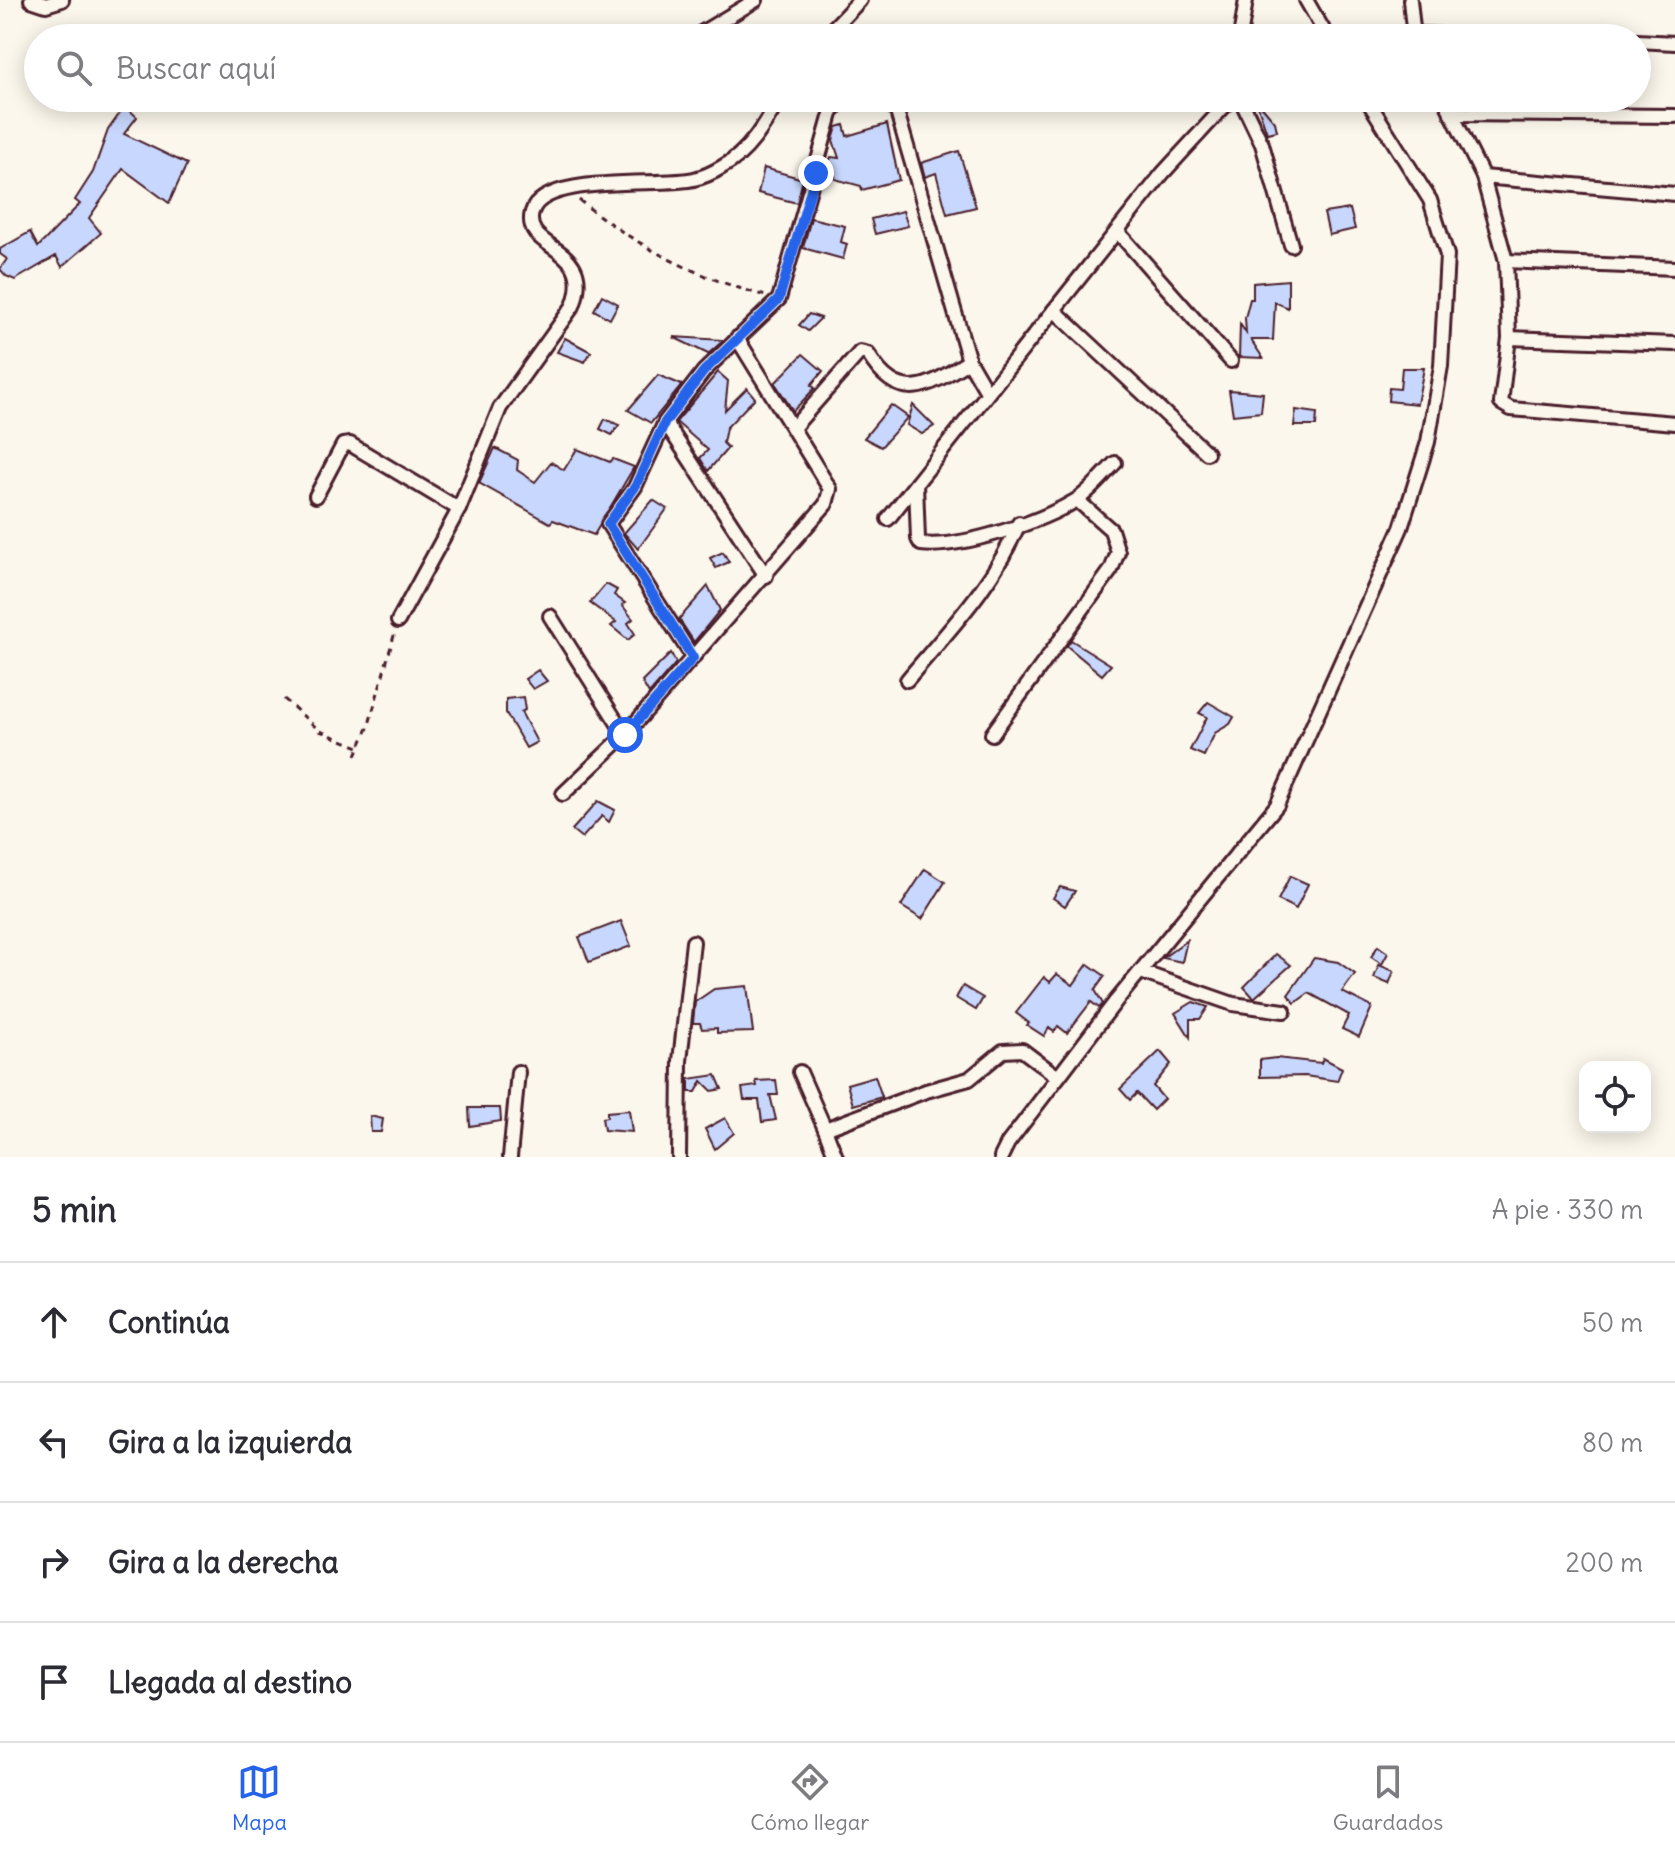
<!DOCTYPE html>
<html lang="es">
<head>
<meta charset="utf-8">
<style>
  body { margin:0; font-family:Delius,sans-serif; background:#f7f7f7; color:#2b2b33 }
  .controls { position:absolute; right:24px; bottom:24px; display:grid; overflow:hidden; border-radius:16px; box-shadow:0 4px 20px #0003 }
  .controls button { width:72px; height:72px; display:grid; place-items:center; padding:0; border:0; border-bottom:2px solid #e1e1e2; background:#fff; color:#2b2b33; font:40px sans-serif }
  .stop { position:absolute; width:24px; height:24px; margin:-18px; border:6px solid #2563eb; border-radius:50%; background:#fff }
  .stop.end { background:#2563eb; border-color:#fff; box-shadow:0 2px 8px #0008 }
  .list { margin:0; padding:0; list-style:none }
  h2 { display:flex; justify-content:space-between; align-items:center; height:104px; margin:0; padding:0 32px; font-size:34px }
  h2 small { font-size:26px; font-weight:400; color:#7c7c81 }
  .list li { display:grid; grid-template-columns:52px 1fr auto; gap:24px; align-items:center; box-sizing:border-box; height:120px; padding:0 32px; border-top:2px solid #e1e1e2 }
  .list b { display:block; font-size:30px; white-space:nowrap }
  .list em { font-size:26px; font-style:normal; color:#7c7c81 }
  .icon { flex:none; width:44px; height:44px; fill:none; stroke:currentColor; stroke-width:2; stroke-linecap:round; stroke-linejoin:round }
  .map { position:relative; flex:none; width:1675px; height:1157px; overflow:hidden }
  .search { position:absolute; background:#fff; box-shadow:0 4px 20px #0003; left:24px; right:24px; top:24px; height:88px; display:flex; align-items:center; gap:20px; box-sizing:border-box; padding:0 28px; border-radius:44px; color:#7c7c81; font-size:30px }
  .sheet { height:584px; background:#fff }
  nav { display:flex; justify-content:space-around; align-items:center; box-sizing:border-box; height:112px; border-top:2px solid #e1e1e2; background:#fff; font-size:22px; color:#7c7c81 }
  nav a { display:grid; justify-items:center; gap:4px }
  nav .on { color:#2563eb }
  .map>svg:first-child { display:block }
</style>
</head>
<body>
<div class="map">
<svg width="1675" height="1157" viewBox="0 0 1675 1157">
  <rect width="100%" height="100%" fill="#fbf7ec"/>
  <filter id="ink" filterUnits="userSpaceOnUse"><feTurbulence type="fractalNoise" baseFrequency=".0125" numOctaves="2"/><feDisplacementMap in="SourceGraphic" scale="16" xChannelSelector="R" yChannelSelector="G"/><feConvolveMatrix kernelMatrix="1 2 1 2 8 2 1 2 1" color-interpolation-filters="sRGB"/></filter>
  <g filter="url(#ink)">
    <!-- building -->
    <g fill="#c8d7fd" stroke="#4a1f2b" stroke-width="2">
      <path d="M1255,98L1275,122L1277,131L1267,133Z"/>
      <path d="M125,106L137,117L124,134L187,164L169,203L123,169L89,218L101,233L62,267L56,256L15,280L6,276L0,269L7,259L0,254V249L30,232L38,247L80,204L75,200L93,172L108,130Z"/>
      <path d="M887,124L899,180L862,190L861,186L835,179V176L824,175L831,157L839,158L833,140L837,127L844,125L847,136Z"/>
      <path d="M959,151L976,207L947,214L936,173L925,177L921,163Z"/>
      <path d="M764,168L803,179L797,203L758,193Z"/>
      <path d="M1350,209L1355,229L1329,235L1324,213Z"/>
      <path d="M903,211L908,226L875,234L871,219Z"/>
      <path d="M811,218L845,226L841,242L847,244L843,259L803,248Z"/>
      <path d="M1288,280V308L1275,302L1273,340H1251L1263,358L1239,357L1240,324L1246,333L1245,318L1250,299H1253V283Z"/>
      <path d="M602,295L618,304L610,319L594,310Z"/>
      <path d="M809,314L821,318L808,331L799,325Z"/>
      <path d="M673,337L724,340L708,354Z"/>
      <path d="M565,338L591,352L585,362L557,352Z"/>
      <path d="M803,354L823,371L811,385L815,388L793,411L775,383Z"/>
      <path d="M1402,368H1424L1417,404L1388,401L1389,388L1400,389Z"/>
      <path d="M718,372L728,381L725,410L747,388L755,398L726,428L723,443L728,448L708,471L700,458L708,450L676,422Z"/>
      <path d="M658,375L682,385L651,423L628,410Z"/>
      <path d="M1229,390L1263,393L1261,412L1233,415Z"/>
      <path d="M891,405L908,417L881,447L864,438Z"/>
      <path d="M913,405L934,426L922,434L907,425Z"/>
      <path d="M1296,410L1317,413L1316,426H1294Z"/>
      <path d="M605,419L619,425L612,435L600,429Z"/>
      <path d="M495,448L518,460L517,470L535,482L551,462L564,470L577,449L610,462L613,459L634,467L594,535L553,520L550,523L479,483Z"/>
      <path d="M653,500L667,509L638,549L624,533Z"/>
      <path d="M723,552L729,562L716,568L710,558Z"/>
      <path d="M606,584L617,590L614,595L625,603L622,605L633,619L628,623L635,634L628,640L611,626L616,622L590,603Z"/>
      <path d="M708,586L720,610L694,642L679,619Z"/>
      <path d="M1071,640L1111,665L1102,675L1067,646Z"/>
      <path d="M671,653L676,663L649,694L642,682Z"/>
      <path d="M538,670L547,681L533,689L525,679Z"/>
      <path d="M523,697L525,710L521,712L537,742L526,748L506,713V699Z"/>
      <path d="M1208,702L1234,717L1230,724L1215,733L1204,756L1190,750L1207,717L1199,713Z"/>
      <path d="M598,801L615,810L609,822L602,816L582,838L572,830Z"/>
      <path d="M925,869L945,882L922,919L901,906Z"/>
      <path d="M1290,876L1308,884L1296,909L1278,900Z"/>
      <path d="M1060,887L1075,891L1065,906L1053,898Z"/>
      <path d="M621,921L631,946L589,962L579,937Z"/>
      <path d="M1187,940L1182,962L1163,958L1164,957Z"/>
      <path d="M1378,946L1388,953L1382,964L1371,957Z"/>
      <path d="M1276,954L1291,965L1254,998L1244,987Z"/>
      <path d="M1314,958L1338,962L1355,974L1342,992L1372,1007L1359,1037L1342,1029L1349,1015L1309,993L1295,1003L1288,995Z"/>
      <path d="M1088,964L1105,976L1095,990L1103,1004L1099,1008L1091,1002L1067,1033L1058,1026L1054,1032L1049,1028L1044,1036L1027,1025L1029,1023L1016,1013L1044,977L1050,982L1057,974L1073,985Z"/>
      <path d="M1379,965L1394,971L1389,984L1374,978Z"/>
      <path d="M747,986L753,1032L717,1033V1028L702,1029L700,1023H693L695,1002L714,989Z"/>
      <path d="M963,986L983,998L976,1010L956,998Z"/>
      <path d="M1193,1002L1208,1007L1200,1019H1190V1037L1175,1013Z"/>
      <path d="M1160,1051L1171,1064L1153,1086L1164,1099L1153,1110L1137,1093L1130,1100L1120,1089Z"/>
      <path d="M1276,1058L1321,1063L1323,1058L1342,1068L1337,1081L1305,1076L1260,1077V1060Z"/>
      <path d="M716,1075L722,1089L712,1091L702,1081L696,1092H689V1079Z"/>
      <path d="M875,1076L882,1097L853,1105L847,1084Z"/>
      <path d="M776,1080L778,1095H770L776,1120L762,1122L759,1100H744L742,1088L757,1086L756,1081Z"/>
      <path d="M469,1108H500L501,1121L470,1126Z"/>
      <path d="M629,1110L632,1132L604,1130L602,1118L607,1117V1112Z"/>
      <path d="M370,1116L383,1119L381,1132H371Z"/>
      <path d="M725,1118L734,1133L715,1149L705,1129Z"/>
    </g>
    <g fill="none" stroke-linecap="round" stroke-linejoin="round">
      <defs>
        <g id="street">
          <path d="M31,0L46,5L62,0"/>
          <path d="M1306,0L1328,38"/>
          <path d="M1410,0L1414,38"/>
          <path d="M1412,34L1536,38"/>
          <path d="M693,38L756,0"/>
          <path d="M824,38L860,0"/>
          <path d="M1240,38L1246,0"/>
          <path d="M1637,41L1675,43"/>
          <path d="M893,98L969,361L987,392"/>
          <path d="M1240,98L1262,144L1291,245"/>
          <path d="M1444,98L1483,177L1506,261L1509,338L1501,403L1511,409L1675,423"/>
          <path d="M1451,114L1675,116"/>
          <path d="M1483,177L1675,194"/>
          <path d="M1117,231L1231,361"/>
          <path d="M1506,261L1675,268"/>
          <path d="M1054,310L1207,453"/>
          <path d="M1509,338L1675,344"/>
          <path d="M665,422L766,576"/>
          <path d="M793,428L860,352L868,354C899,406 928,387 969,361"/>
          <path d="M916,484L918,539L921,544C961,549 1040,522 1075,501C1090,492 1103,475 1115,463"/>
          <path d="M316,496L343,445L350,444L459,509"/>
          <path d="M888,519L1163,173L1232,98"/>
          <path d="M550,616L625,735"/>
          <path d="M398,621L459,509L500,408L573,306C597,243 521,252 532,212C543,173 662,187 694,179C703,177 714,172 722,167C749,153 765,124 780,98"/>
          <path d="M693,658L608,524L635,487L665,422L704,371L779,299L831,114L840,98"/>
          <path d="M907,680C948,631 995,583 1019,523"/>
          <path d="M992,734L1111,570L1118,552L1111,530L1077,500"/>
          <path d="M563,794L625,735L826,504L830,489L737,338"/>
          <path d="M1141,972L1233,1004L1284,1011"/>
          <path d="M800,1072L825,1129L926,1091L969,1079L1003,1051L1022,1050L1058,1077"/>
          <path d="M825,1129L836,1157"/>
          <path d="M510,1157L518,1072"/>
          <path d="M679,1157L680,1061L693,942"/>
          <path d="M1001,1157L1008,1143L1116,1001L1277,805L1401,528L1428,442L1441,366L1447,255L1430,200L1366,98"/>
        </g>
      </defs>
      <!-- street casing -->
      <use href="#street" stroke="#4a1f2b" stroke-width="18"/>
      <!-- path -->
      <g stroke="#4a1f2b" stroke-width="3" stroke-dasharray="6 6" stroke-linecap="butt">
        <path d="M579,200C636,246 695,277 766,296"/>
        <path d="M284,699L320,731L359,747"/>
        <path d="M356,755L368,728L395,632"/>
      </g>
      <!-- street -->
      <use href="#street" stroke="#fbf7ec" stroke-width="12"/>
    </g>
  </g>
  <g fill="none" stroke-linecap="round" stroke-linejoin="round" filter="url(#ink)">
    <!-- route -->
    <path stroke="#2563eb" stroke-width="10" d="M625,735L693,658L608,524L635,487L665,422L704,371L779,299L816,173"/>
  </g>
</svg>
<div class="controls">
<button><svg class="icon" aria-label="locate" viewBox="0 0 24 24"><circle cx="12" cy="12" r="6"/><path d="M12 2v4M12 18v4M2 12h4M18 12h4"/></svg></button>
</div>
<div class="stop" style="left:625px;top:735px"></div>
<div class="stop end" style="left:816px;top:173px"></div>
<div class="search"><svg class="icon" aria-label="search" viewBox="0 0 24 24"><circle cx="10" cy="10" r="6"/><path d="M15 15l6 6"/></svg>Buscar aquí</div>
</div>
<section class="sheet">
<h2>5 min<small>A pie · 330 m</small></h2>
<ul class="list">
<li><svg class="icon" aria-label="ahead" viewBox="0 0 24 24"><path d="M12 20V5M6 11l6-6 6 6"/></svg><div><b>Continúa</b></div><em>50 m</em></li>
<li><svg class="icon" aria-label="left" viewBox="0 0 24 24"><path d="M17 20v-9H6M10 6l-5 5 5 5"/></svg><div><b>Gira a la izquierda</b></div><em>80 m</em></li>
<li><svg class="icon" aria-label="right" viewBox="0 0 24 24"><path d="M7 20v-9h11M14 6l5 5-5 5"/></svg><div><b>Gira a la derecha</b></div><em>200 m</em></li>
<li><svg class="icon" aria-label="arrive" viewBox="0 0 24 24"><path d="M6 21V4h12l-3 4 3 4H6"/></svg><div><b>Llegada al destino</b></div></li>
</ul>
</section>
<nav>
<a class="on"><svg class="icon" aria-label="map" viewBox="0 0 24 24"><path d="M3 6l6-2 6 2 6-2v14l-6 2-6-2-6 2zM9 4v14M15 6v14"/></svg>Mapa</a>
<a><svg class="icon" aria-label="directions" viewBox="0 0 24 24"><path d="M12 3l9 9-9 9-9-9zM9 14v-3h6M13 9l2 2-2 2"/></svg>Cómo llegar</a>
<a><svg class="icon" aria-label="saved" viewBox="0 0 24 24"><path d="M7 4h10v16l-5-4-5 4z"/></svg>Guardados</a>
</nav>
</body>
</html>
